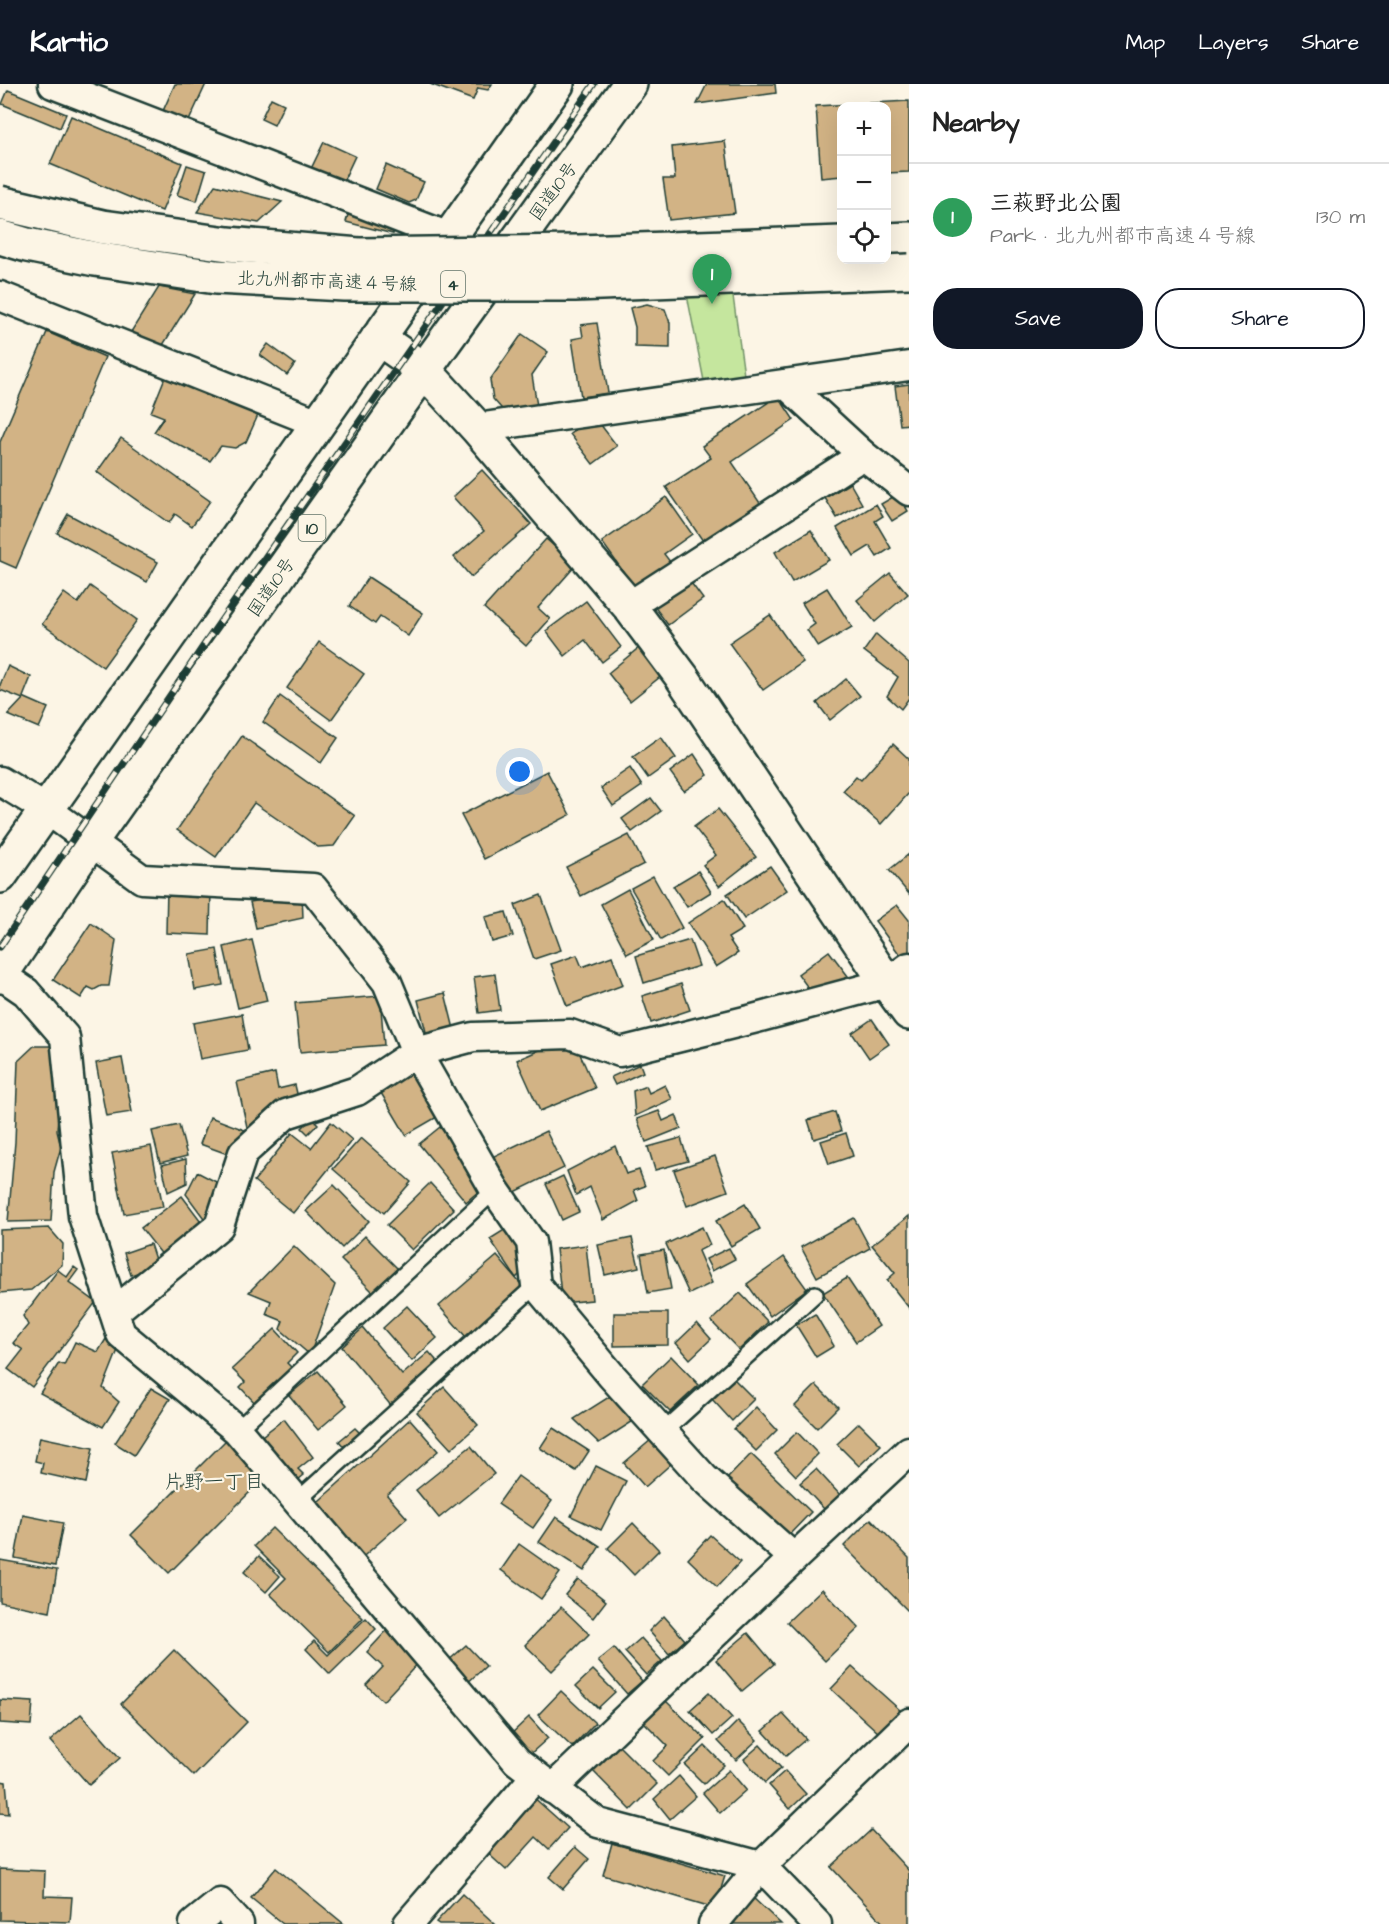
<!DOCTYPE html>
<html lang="en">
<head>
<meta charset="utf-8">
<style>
  body { margin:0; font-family:"Architects Daughter","Klee One",sans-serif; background:#f2f2f2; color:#222 }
  .controls { position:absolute; right:18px; top:18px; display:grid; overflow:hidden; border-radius:12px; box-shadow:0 6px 24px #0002 }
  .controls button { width:54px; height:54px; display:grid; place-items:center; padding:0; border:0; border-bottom:2px solid #e0e0e0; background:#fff; color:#222; font:30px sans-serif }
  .you { position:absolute; left:520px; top:688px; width:21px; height:21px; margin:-15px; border:4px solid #fff; border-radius:50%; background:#1a73e8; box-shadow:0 0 0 9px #1a73e833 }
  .badge { display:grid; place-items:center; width:39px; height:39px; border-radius:50%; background:#111827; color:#fff; font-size:20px; font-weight:700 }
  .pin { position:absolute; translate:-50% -50px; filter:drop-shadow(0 2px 3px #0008) }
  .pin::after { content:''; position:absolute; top:32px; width:21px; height:18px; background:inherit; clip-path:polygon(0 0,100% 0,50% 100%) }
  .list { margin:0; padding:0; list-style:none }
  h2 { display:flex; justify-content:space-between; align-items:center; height:78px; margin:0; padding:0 24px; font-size:26px }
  h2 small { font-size:20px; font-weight:400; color:#767676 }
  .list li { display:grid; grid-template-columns:39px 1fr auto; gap:18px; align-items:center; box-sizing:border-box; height:108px; padding:0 24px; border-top:2px solid #e0e0e0 }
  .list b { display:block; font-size:22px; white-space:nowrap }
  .list p { margin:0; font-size:20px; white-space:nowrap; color:#767676 }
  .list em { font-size:20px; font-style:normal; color:#767676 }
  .actions { display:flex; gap:12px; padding:18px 24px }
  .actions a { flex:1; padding:14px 0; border:2px solid #111827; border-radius:24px; text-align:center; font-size:21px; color:#111827 }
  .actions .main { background:#111827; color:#fff }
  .icon { flex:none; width:33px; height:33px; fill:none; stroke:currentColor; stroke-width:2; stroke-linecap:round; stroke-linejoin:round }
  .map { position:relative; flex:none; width:909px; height:1840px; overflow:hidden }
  header { display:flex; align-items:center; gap:36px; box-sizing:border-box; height:84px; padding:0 30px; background:#111827; color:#fff }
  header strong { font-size:28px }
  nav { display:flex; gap:33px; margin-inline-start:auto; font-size:21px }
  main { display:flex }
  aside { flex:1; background:#fff }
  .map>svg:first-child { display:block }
</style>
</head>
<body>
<header>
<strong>Kartio</strong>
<nav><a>Map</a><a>Layers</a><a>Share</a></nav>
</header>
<main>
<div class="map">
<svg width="909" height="1840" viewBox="0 0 909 1840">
  <rect width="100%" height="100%" fill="#fcf5e5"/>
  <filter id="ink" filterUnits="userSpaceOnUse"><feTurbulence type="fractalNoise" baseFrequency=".0167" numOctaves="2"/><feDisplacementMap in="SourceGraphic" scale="12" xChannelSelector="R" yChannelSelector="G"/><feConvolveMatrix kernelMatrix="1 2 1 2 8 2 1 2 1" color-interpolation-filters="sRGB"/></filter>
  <g filter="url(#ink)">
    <!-- green -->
    <path fill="#c5e69e" stroke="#729269" stroke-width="1.5" d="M724,148L744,291L704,297L675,150Z"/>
    <!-- building -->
    <g fill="#d2b385" stroke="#1f3d34" stroke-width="1.5">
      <path d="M175,0H206L188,39L163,27Z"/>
      <path d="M430,0H492L488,6L478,4L473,16Z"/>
      <path d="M707,0H775L776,9L697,20Z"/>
      <path d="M8,6L66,30L60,44L2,20Z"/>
      <path d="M271,14L284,20L274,41L261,35Z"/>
      <path d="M909,17V88L886,89V22H842V92L821,94L816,22Z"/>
      <path d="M71,32L182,79L162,127L50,80Z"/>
      <path d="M725,57L735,129L669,136L663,95H675L672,63Z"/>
      <path d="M324,58L355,72L340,104L309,89Z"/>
      <path d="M187,81L206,87L197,117L177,111Z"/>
      <path d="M386,81L424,98L416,116L409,119L376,105Z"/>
      <path d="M215,101L282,118L259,139L197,128Z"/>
      <path d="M349,127L396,139L393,150L346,138Z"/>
      <path d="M159,203L195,210L158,269L129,251Z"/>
      <path d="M647,220L665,225L670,239V264L635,263V243L630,224Z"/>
      <path d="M597,239L608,309L581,313L572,255L583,253L581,241Z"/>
      <path d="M47,248L105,273L16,484L0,477V358Z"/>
      <path d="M522,250L548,268L532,291L537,322L509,333L493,315L490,296Z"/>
      <path d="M268,260L295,280L287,291L260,271Z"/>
      <path d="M168,286L263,320L246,358L235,364L221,362L210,377L154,348L164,333L151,328Z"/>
      <path d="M909,300V340L900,341L895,302Z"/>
      <path d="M778,312L794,336L732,378L760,419L703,457L666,403L711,374L702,362Z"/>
      <path d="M594,332L617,362L593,380L570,350Z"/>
      <path d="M121,354L210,417L192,442L175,430L169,439L97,388Z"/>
      <path d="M482,386L531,440L471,493L454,473L484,447L453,413Z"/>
      <path d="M850,399L862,420L837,434L825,414Z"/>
      <path d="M898,410L908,427L892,437L881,420Z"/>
      <path d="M666,413L692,450L664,470L671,479L635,504L602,458Z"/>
      <path d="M876,420L883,432L875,437L891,464L877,473L870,462L854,472L837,444Z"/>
      <path d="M68,430L158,478L147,498L57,449Z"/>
      <path d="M811,446L829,476L792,498L775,468Z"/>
      <path d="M546,455L576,481L538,524L550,535L526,562L484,524Z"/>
      <path d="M890,489L908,510L875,538L857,516Z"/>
      <path d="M686,492L703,515L668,541L651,518Z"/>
      <path d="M368,493L423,529L408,552L380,533L375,540L349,522Z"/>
      <path d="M90,502L137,536L103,583L42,540L64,509L78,519Z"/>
      <path d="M827,504L852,543L818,563L807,546L815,540L802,519Z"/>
      <path d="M586,517L621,563L602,578L585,556L565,572L546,547Z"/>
      <path d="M770,531L803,578L763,606L729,559Z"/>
      <path d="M876,550L909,579V614L901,625L887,612L898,593L864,567Z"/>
      <path d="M647,557L665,589L630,617L608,589Z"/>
      <path d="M319,558L364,590L331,636L287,604Z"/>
      <path d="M8,582L31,593L23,613L48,624L39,644L8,631L23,615L0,606V601Z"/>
      <path d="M846,595L860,612L830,636L817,619Z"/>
      <path d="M280,612L338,654L321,679L263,638Z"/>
      <path d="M242,652L355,732L334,762L318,763L254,719L216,773L177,746Z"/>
      <path d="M661,653L676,674L648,694L633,673Z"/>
      <path d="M893,660L909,675V709L881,740L843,707L856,692L861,696Z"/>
      <path d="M694,670L708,691L684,707L670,688Z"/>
      <path d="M630,684L642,702L613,722L601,704Z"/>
      <path d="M547,687L570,731L484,775L461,731Z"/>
      <path d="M651,714L661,727L632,748L622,735Z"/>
      <path d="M718,725L756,773L719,802L703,781L716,771L694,743Z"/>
      <path d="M629,751L644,780L581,812L566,783Z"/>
      <path d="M909,770V810L889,786Z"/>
      <path d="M770,782L787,806L744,835L727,810Z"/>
      <path d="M698,787L711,808L687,823L673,802Z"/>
      <path d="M653,792L682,844L661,856L631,804Z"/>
      <path d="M167,804L211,806L210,851L166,849Z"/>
      <path d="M628,805L654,856L627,870L601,820Z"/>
      <path d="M302,810L303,834L256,844L250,818Z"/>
      <path d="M541,811L561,866L534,875L515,821Z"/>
      <path d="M724,815L743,845L728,854L738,869L716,883L688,839Z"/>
      <path d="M897,821L909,836V876L906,879L875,837Z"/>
      <path d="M506,828L513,852L492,858L485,833Z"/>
      <path d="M91,839L116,856L109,902H101L94,906L88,903L81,914L53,896Z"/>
      <path d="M252,856L267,917L238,924L224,863Z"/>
      <path d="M690,856L699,882L644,899L636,872Z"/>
      <path d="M217,865L223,901L195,906L189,870Z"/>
      <path d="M829,867L851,896L814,912L798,890Z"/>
      <path d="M577,871L582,883L612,872L623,901L567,922L551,880Z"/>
      <path d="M495,890L500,926L479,929L474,893Z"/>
      <path d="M681,900L690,926L651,939L642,912Z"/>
      <path d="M445,909L454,945L427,952L418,916Z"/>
      <path d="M380,912L384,961L300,968L295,919Z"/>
      <path d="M242,930L248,966L200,975L193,939Z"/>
      <path d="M872,935L889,960L869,974L852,949Z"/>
      <path d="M572,952L595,1004L540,1027L517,976Z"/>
      <path d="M34,962H55L62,969L57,1047L61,1063L54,1088L51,1137L8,1138L15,1058L18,977Z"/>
      <path d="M122,974L132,1028L106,1032L96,979Z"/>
      <path d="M640,980L643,988L615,1001L611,993Z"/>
      <path d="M416,981L444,1029L406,1051L378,1004Z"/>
      <path d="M275,989L278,1005L295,1001L300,1022L262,1044L247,1043L237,998Z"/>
      <path d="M665,1001L672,1015L635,1032L633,1007L646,1002L649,1009Z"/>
      <path d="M659,1027L663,1037L676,1031L681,1044L646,1058L637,1035Z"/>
      <path d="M835,1028L841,1047L814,1055L808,1036Z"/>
      <path d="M210,1033L253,1049L236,1073L200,1060Z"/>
      <path d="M312,1034L318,1040L308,1050L302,1044Z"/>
      <path d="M331,1038L352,1056L293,1129L254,1097L292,1049L311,1064Z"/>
      <path d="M179,1041L187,1072L160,1079L152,1047Z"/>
      <path d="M440,1043L486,1101L466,1118L419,1060Z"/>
      <path d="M546,1047L564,1084L511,1110L492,1073Z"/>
      <path d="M846,1049L853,1072L829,1080L821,1057Z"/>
      <path d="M361,1054L411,1098L384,1129L333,1085Z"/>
      <path d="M681,1054L688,1077L655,1086L648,1063Z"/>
      <path d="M151,1062L163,1123L124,1130L112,1069Z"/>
      <path d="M615,1062L626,1090L639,1086L645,1102L634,1106L638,1117L603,1136L590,1103L576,1111L567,1087Z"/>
      <path d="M715,1072L728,1107L687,1122L674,1086Z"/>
      <path d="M186,1075L187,1099L168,1108L162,1081Z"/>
      <path d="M197,1088L228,1104L209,1141L186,1110Z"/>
      <path d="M563,1092L579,1128L562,1136L546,1100Z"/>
      <path d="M430,1099L454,1125L412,1166L387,1141Z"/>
      <path d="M334,1101L369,1137L342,1164L306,1127Z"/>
      <path d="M182,1112L207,1145L167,1177L141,1144Z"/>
      <path d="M745,1120L760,1145L731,1162L716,1137Z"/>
      <path d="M909,1132V1224L887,1196L895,1189L872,1161Z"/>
      <path d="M854,1134L870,1164L817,1193L801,1163Z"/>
      <path d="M509,1143L526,1184L516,1194L490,1155Z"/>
      <path d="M702,1143L710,1161L698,1167L712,1199L689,1210L666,1160Z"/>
      <path d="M49,1144L63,1160L62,1181L31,1206L0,1209V1146Z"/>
      <path d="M365,1152L398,1185L374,1209L341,1176Z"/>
      <path d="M632,1154L639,1183L605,1191L598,1161Z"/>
      <path d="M150,1160L157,1182L131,1191L124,1169Z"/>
      <path d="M586,1161L592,1216L562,1219L556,1165Z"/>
      <path d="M294,1162L335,1201L310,1271L280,1245L283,1237L266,1230L271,1217L249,1208Z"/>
      <path d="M729,1164L735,1175L712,1187L706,1175Z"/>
      <path d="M664,1166L671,1205L648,1209L641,1170Z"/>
      <path d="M497,1172L524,1204L466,1253L439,1222Z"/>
      <path d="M784,1173L807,1205L770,1232L747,1200Z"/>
      <path d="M74,1183L78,1186L69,1198L96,1218L32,1303L8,1285L23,1266L13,1259L28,1241L23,1232L58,1186L67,1193Z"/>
      <path d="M847,1194L879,1242L856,1258L823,1209Z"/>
      <path d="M740,1209L768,1238L739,1266L711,1237Z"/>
      <path d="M407,1222L437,1254L412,1277L383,1244Z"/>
      <path d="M614,1229H668V1261L614,1262Z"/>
      <path d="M815,1230L834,1262L816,1273L796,1241Z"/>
      <path d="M697,1239L711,1255L690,1275L676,1259Z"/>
      <path d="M363,1244L402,1291L429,1268L442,1283L393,1324L342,1263Z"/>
      <path d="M275,1245L297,1269L287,1279L294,1286L257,1321L240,1303L245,1298L232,1285Z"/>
      <path d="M106,1255L118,1266L103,1304L119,1318L103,1343L40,1309L59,1279L64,1281L75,1258L98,1268Z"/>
      <path d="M671,1272L699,1301L670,1328L642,1300Z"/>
      <path d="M318,1287L347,1321L318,1346L289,1311Z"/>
      <path d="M732,1293L754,1315L732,1337L711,1314Z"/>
      <path d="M816,1301L838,1323L817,1344L795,1322Z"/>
      <path d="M444,1303L478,1341L451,1365L417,1328Z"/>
      <path d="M151,1304L170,1315L134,1371L115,1359Z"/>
      <path d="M620,1306L638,1334L599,1359L574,1335Z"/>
      <path d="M756,1323L777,1346L756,1367L734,1345Z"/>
      <path d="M284,1335L313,1373L298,1385L304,1391L293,1400L258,1355Z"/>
      <path d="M410,1335L438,1367L387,1411L407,1434L357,1478L310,1425Z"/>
      <path d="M859,1339L881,1361L859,1382L837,1360Z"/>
      <path d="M355,1344L361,1350L345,1364L339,1357Z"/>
      <path d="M553,1344L589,1367L576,1387L540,1364Z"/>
      <path d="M797,1348L818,1370L796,1392L775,1370Z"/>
      <path d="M40,1353L93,1364L86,1399L41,1389L43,1379L35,1377Z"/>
      <path d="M227,1355L265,1393L169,1489L131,1451Z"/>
      <path d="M652,1355L672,1379L645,1403L624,1379Z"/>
      <path d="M471,1362L494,1390L439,1434L416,1406Z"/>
      <path d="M751,1370L811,1428L787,1453L727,1395Z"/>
      <path d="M596,1382L626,1397L601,1446L571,1432Z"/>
      <path d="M816,1385L841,1412L825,1426L800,1399Z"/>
      <path d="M518,1392L552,1417L533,1444L498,1420Z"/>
      <path d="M23,1431L63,1439L55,1482L15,1474Z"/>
      <path d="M556,1433L600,1462L584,1487L539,1458Z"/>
      <path d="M871,1435L909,1474V1528L844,1462Z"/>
      <path d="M633,1439L659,1466L634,1491L608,1464Z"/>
      <path d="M272,1444L363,1534L329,1568L270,1510L286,1494L254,1462Z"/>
      <path d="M710,1451L740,1478L717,1503L688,1475Z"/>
      <path d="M519,1460L560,1489L541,1515L501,1486Z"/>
      <path d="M259,1472L280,1492L266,1508L244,1488Z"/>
      <path d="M0,1476L57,1486L50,1528L0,1518Z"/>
      <path d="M578,1495L606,1517L593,1534L565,1511Z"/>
      <path d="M822,1505L859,1544L825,1577L787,1538Z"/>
      <path d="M561,1523L589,1550L552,1587L525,1561Z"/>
      <path d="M664,1532L685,1556L669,1570L649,1547Z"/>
      <path d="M366,1534L376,1545L330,1590L306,1565L314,1557L328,1571Z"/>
      <path d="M390,1543L423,1574L383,1617L366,1601L383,1583L367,1568Z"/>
      <path d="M748,1549L774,1580L742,1607L716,1576Z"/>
      <path d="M641,1554L662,1577L646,1591L625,1568Z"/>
      <path d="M466,1561L486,1582L466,1600L446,1579Z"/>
      <path d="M614,1564L642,1597L627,1610L598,1577Z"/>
      <path d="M174,1566L247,1638L194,1692L121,1620Z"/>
      <path d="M852,1583L901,1627L880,1650L831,1605Z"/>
      <path d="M593,1586L615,1608L598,1624L576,1602Z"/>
      <path d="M561,1607L595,1639L572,1663L538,1631Z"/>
      <path d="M709,1609L732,1634L713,1651L690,1626Z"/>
      <path d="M0,1616L33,1618L31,1641L0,1639Z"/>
      <path d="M666,1617L705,1655L668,1692L653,1677L668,1662L644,1638Z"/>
      <path d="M81,1630L120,1674L89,1701L50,1657Z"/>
      <path d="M783,1630L806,1655L786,1672L763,1647Z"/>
      <path d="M529,1633L548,1654L528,1672L509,1652Z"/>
      <path d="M738,1637L757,1656L736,1676L718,1657Z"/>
      <path d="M618,1661L657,1700L631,1726L592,1686Z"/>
      <path d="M760,1661L781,1684L765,1699L744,1675Z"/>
      <path d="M705,1662L724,1681L704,1700L685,1681Z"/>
      <path d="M729,1686L746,1706L720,1729L703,1709Z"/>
      <path d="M785,1687L806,1710L790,1725L769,1701Z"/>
      <path d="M679,1692L696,1712L670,1735L654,1715Z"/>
      <path d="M0,1697L6,1698L9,1730L0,1729Z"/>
      <path d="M531,1711L568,1744L549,1765L536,1753L506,1786L482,1764Z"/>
      <path d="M871,1746L909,1787V1840H884L831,1783Z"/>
      <path d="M612,1759L725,1792L715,1824L603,1791Z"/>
      <path d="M575,1763L589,1775L563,1805L549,1793Z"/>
      <path d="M276,1784L344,1840H283L251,1814Z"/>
      <path d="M0,1785L45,1787L44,1812L72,1813L70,1838L0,1836Z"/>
      <path d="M462,1810L495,1840H439L436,1838Z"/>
      <path d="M751,1812L781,1840H724Z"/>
    </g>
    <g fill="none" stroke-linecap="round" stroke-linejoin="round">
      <defs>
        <g id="lane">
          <path d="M237,1346L495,1106"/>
          <path d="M663,1348L815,1210"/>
          <path d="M296,1418L536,1201"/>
        </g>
        <g id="street">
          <path d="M53,0L449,153"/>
          <path d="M0,212L318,339"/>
          <path d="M786,300L863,371L909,407"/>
          <path d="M477,344L909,282"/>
          <path d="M629,522L863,371"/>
          <path d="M0,697L46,725L142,795L313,804L387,898L416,968L495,1106L531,1158L536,1201L611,1291L704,1394L794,1474"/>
          <path d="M1,891L26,908L65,953L83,1132L121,1250L237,1346L517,1677L598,1739L761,1782L817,1840"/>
          <path d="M114,1228L219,1142L243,1069L286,1030L357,1007L416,968L473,953L570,950L620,968L753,935L887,899L909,883"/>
          <path d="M552,1705L794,1474L909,1367"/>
          <path d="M194,1840L220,1819L239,1840"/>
          <path d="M408,1840L535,1693"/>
          <path d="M713,1840L761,1782L909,1639"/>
        </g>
        <path id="secondary" d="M378,254L424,286L477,344L629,522L682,593L887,899L909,929"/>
        <g id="highway">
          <path d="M886,156L909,155"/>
          <path d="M0,792L557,0"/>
          <path d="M0,892L91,757L424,286L630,0"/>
        </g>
      </defs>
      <!-- lane casing -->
      <use href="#lane" stroke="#1f3d34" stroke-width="20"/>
      <!-- street casing -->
      <use href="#street" stroke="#1f3d34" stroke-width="33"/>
      <!-- secondary casing -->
      <use href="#secondary" stroke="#1f3d34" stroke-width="38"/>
      <!-- highway casing -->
      <use href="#highway" stroke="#1f3d34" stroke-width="38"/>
      <!-- lane -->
      <use href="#lane" stroke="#fcf5e5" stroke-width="15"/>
      <!-- street -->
      <use href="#street" stroke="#fcf5e5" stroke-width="28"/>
      <!-- secondary -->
      <use href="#secondary" stroke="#fcf5e5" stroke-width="33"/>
      <!-- highway -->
      <use href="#highway" stroke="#fcf5e5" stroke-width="33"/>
      <defs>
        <path id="rail" d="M0,863L204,561L594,0"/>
      </defs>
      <!-- rail casing -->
      <use href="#rail" stroke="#1f3d34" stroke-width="7"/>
      <!-- rail -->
      <use href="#rail" stroke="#fcf5e5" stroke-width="4.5" stroke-dasharray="14" stroke-linecap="butt"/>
      <defs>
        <g id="highway-bridge">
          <path d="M0,119L103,143L228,160L359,171L579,168L842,159"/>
          <path d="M0,153L27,161L95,175L216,193L344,200H575L909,187"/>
        </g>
      </defs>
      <!-- highway-bridge casing -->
      <use href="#highway-bridge" stroke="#1f3d34" stroke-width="38" stroke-linecap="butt"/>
      <!-- highway-bridge -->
      <use href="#highway-bridge" stroke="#fcf5e5" stroke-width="33"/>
    </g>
  </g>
  <g text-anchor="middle" stroke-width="4.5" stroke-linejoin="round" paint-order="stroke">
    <!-- shield labels -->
    <g fill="#fcf5e5" stroke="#617469" stroke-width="1.5">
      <rect x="441" y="187" width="24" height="26" rx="4.5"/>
      <rect x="298.5" y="431" width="27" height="26" rx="4.5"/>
    </g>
    <g font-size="16" font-weight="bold" fill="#1f3d34">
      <text x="453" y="206">4</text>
      <text x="312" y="450">10</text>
    </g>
    <!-- street labels -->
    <g font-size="18" fill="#1f3d34" stroke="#fcf5e5">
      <text transform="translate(553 107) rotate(-54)" y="6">国道10号</text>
      <text transform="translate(327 197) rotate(2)" y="6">北九州都市高速４号線</text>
      <text transform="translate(271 503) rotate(-55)" y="6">国道10号</text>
    </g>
    <!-- neighbourhood labels -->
    <g font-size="20" fill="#1f3d34" stroke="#fcf5e5">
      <text x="214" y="1404">片野一丁目</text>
    </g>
  </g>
</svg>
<div class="controls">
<button>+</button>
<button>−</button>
<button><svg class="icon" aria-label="locate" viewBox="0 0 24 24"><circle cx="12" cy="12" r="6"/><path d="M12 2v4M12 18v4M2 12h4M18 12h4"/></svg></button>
</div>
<div class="you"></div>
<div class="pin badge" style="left:712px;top:220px;background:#2e9e5b">1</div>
</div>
<aside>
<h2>Nearby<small></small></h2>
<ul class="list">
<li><span class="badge" style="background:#2e9e5b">1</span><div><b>三萩野北公園</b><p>Park · 北九州都市高速４号線</p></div><em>130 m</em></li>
</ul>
<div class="actions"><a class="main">Save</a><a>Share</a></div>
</aside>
</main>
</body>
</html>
